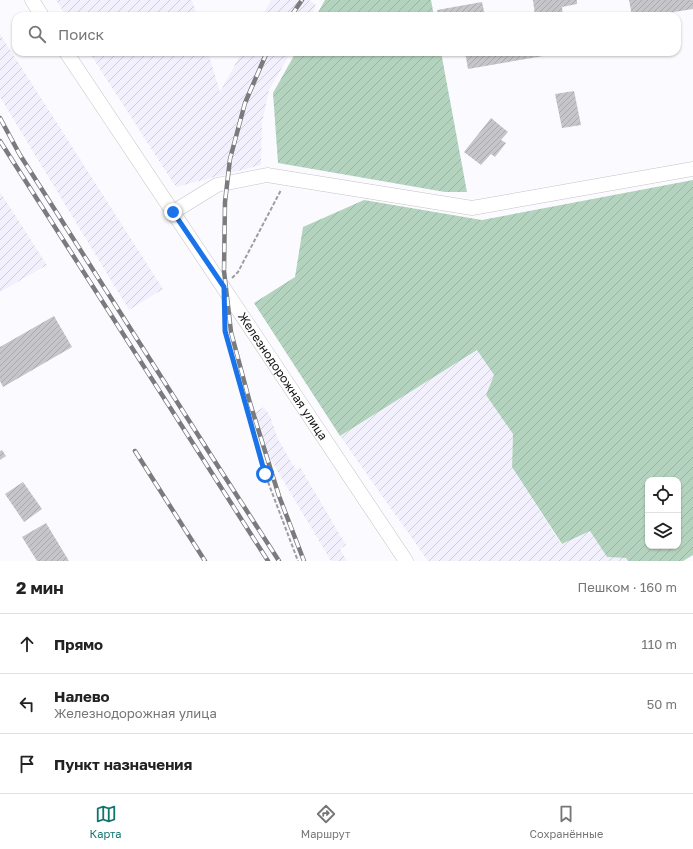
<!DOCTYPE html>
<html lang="ru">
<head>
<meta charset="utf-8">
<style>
  body { margin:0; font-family:"Golos Text",sans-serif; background:#f6f6f6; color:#222 }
  .controls { position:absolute; right:12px; bottom:12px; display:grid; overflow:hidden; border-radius:8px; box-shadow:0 1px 3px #0004 }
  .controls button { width:36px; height:36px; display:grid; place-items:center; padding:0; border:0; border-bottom:1px solid #e0e0e0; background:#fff; color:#222; font:20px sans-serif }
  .stop { position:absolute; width:12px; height:12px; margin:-9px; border:3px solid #1a73e8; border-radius:50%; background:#fff }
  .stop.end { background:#1a73e8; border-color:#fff; box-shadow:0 1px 4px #0008 }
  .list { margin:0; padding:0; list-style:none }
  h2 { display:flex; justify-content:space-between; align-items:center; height:52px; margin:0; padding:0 16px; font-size:17px }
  h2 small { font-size:13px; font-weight:400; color:#767676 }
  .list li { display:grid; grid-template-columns:26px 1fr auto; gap:12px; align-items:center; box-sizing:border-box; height:60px; padding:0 16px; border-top:1px solid #e0e0e0 }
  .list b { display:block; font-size:15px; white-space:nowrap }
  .list p { margin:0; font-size:13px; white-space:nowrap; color:#767676 }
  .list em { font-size:13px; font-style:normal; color:#767676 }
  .icon { flex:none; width:22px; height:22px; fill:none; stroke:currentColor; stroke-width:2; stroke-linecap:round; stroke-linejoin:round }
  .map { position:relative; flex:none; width:693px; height:561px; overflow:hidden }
  .search { position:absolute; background:#fff; box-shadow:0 1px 3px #0004; left:12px; right:12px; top:12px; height:44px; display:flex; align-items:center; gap:10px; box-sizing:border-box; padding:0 14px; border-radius:12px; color:#767676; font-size:15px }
  .sheet { height:232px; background:#fff }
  nav { display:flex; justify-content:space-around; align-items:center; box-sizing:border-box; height:56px; border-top:1px solid #e0e0e0; background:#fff; font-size:11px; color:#767676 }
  nav a { display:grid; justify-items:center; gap:2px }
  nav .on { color:#0f766e }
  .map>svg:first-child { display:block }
</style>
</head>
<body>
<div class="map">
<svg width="693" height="561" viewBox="0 0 693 561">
  <defs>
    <pattern id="industrial-furrows" width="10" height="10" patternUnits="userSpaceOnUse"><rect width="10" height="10" fill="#f1f0fc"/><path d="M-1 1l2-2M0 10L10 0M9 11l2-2" fill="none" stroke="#cdcdd7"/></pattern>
    <pattern id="garden-furrows" width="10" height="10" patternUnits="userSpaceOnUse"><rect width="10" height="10" fill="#b4d3be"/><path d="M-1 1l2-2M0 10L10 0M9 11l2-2" fill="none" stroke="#9ab4a2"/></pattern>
    <pattern id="building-hatch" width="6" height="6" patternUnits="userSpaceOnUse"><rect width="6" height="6" fill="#c6c6ca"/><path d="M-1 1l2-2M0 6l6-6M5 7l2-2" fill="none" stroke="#a9a9ac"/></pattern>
  </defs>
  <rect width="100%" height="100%" fill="#fbfbff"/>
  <!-- industrial -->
  <g fill="url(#industrial-furrows)">
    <path d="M56,0H192L197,16H66Z"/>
    <path d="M271,0H309L316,5L311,16H262Z"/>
    <path d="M0,34L163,289L129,310L0,97Z"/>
    <path d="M89,52H208L220,92L242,52H291L269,90L262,123L261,165L176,187Z"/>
    <path d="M0,192L47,265L0,292Z"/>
    <path d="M477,350L494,375L486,395L513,434L512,467L561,544L590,531L607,557L626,558L628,561H428L340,436Z"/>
    <path d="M264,407L270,416L278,439L296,470L300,467L346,545L340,549L347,561H331L265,450L253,413Z"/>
  </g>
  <!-- garden -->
  <g fill="url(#garden-furrows)" fill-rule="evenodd">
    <path d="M325,0H431L434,16H316Z"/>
    <path d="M296,52H441L467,192H445L278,163L273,93Z"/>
    <path d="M693,180V555L683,561H628L626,558L607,557L590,531L562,544L512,467L513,434L486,395L494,375L477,350L340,436L254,303L295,277L303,227L364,200L482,220ZM648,480H678V546H648Z"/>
  </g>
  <!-- building -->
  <g fill="url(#building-hatch)">
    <path d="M533,0H577V4L562,7L563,16H535Z"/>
    <path d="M629,0H693V9L649,16H632Z"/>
    <path d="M482,2L485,16H438L437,10Z"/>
    <path d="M465,52H561V53L468,69Z"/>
    <path d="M574,91L581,125L562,128L555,94Z"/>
    <path d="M491,118L508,132L501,140L506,143L495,157L491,154L481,165L464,152Z"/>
    <path d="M54,316L72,347L3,387L0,381V347Z"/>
    <path d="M2,450L6,456L0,460V451Z"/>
    <path d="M23,482L42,509L24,522L5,494Z"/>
    <path d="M46,523L69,561H37L22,537Z"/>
  </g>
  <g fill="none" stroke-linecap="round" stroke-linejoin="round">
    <defs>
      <g id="minor">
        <path d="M32,0L42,16"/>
        <path id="s1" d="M66,52L406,561"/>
        <path d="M173,212L217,185L267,175L472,208L693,169"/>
      </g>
    </defs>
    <!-- minor casing -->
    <use href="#minor" stroke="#c4c4c8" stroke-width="15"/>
    <!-- path -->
    <g stroke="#9e9ea1" stroke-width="2" stroke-dasharray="4 2" stroke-linecap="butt">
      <path d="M232,278L238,272L281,190"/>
      <path d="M225,314V331L265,474L298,561"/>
    </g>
    <!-- minor -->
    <use href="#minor" stroke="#fff" stroke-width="14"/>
    <defs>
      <g id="rail">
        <path d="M291,16L302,0"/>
        <path d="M267,52L245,103L230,159L225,202L224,271L231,332L250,403L279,496L304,561"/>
        <path d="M0,118L20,155L214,460L279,561"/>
        <path d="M0,141L268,561"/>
        <path d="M135,451L205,561"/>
      </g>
    </defs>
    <!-- rail casing -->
    <use href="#rail" stroke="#7b7b7d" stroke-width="4.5"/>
    <!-- rail -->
    <use href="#rail" stroke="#fff" stroke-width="3" stroke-dasharray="9" stroke-linecap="butt"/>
  </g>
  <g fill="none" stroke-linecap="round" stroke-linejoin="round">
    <!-- route -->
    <path stroke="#1a73e8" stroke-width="5" d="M173,212L224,287L225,331L265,474"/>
  </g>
  <g text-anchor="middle" stroke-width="3" stroke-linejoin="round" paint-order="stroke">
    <!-- street labels -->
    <g font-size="12" fill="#0f0f10" stroke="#fff">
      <text dy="4" stroke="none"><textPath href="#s1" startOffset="390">Железнодорожная улица</textPath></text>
    </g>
  </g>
</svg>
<div class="controls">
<button><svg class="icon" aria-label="locate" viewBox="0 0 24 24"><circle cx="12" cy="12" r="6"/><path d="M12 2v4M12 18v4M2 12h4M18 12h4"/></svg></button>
<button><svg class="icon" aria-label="layers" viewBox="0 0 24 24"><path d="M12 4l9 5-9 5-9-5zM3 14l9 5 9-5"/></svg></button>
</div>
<div class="stop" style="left:265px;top:474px"></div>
<div class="stop end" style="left:173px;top:212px"></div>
<div class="search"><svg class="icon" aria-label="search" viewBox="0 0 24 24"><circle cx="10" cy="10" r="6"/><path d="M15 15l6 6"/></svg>Поиск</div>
</div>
<section class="sheet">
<h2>2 мин<small>Пешком · 160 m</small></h2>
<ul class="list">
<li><svg class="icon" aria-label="ahead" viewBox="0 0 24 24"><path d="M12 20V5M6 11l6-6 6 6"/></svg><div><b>Прямо</b></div><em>110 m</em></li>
<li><svg class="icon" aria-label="left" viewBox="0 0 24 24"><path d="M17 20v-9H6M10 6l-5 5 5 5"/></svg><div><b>Налево</b><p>Железнодорожная улица</p></div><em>50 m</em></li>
<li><svg class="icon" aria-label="arrive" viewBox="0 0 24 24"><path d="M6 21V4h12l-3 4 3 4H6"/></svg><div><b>Пункт назначения</b></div></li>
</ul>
</section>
<nav>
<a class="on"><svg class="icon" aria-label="map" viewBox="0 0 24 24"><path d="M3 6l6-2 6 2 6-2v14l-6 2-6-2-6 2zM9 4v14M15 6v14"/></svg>Карта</a>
<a><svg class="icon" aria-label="directions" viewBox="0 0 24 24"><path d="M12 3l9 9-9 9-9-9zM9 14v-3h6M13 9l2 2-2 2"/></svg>Маршрут</a>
<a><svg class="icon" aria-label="saved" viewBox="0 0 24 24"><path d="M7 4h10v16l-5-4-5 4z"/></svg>Сохранённые</a>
</nav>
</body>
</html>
